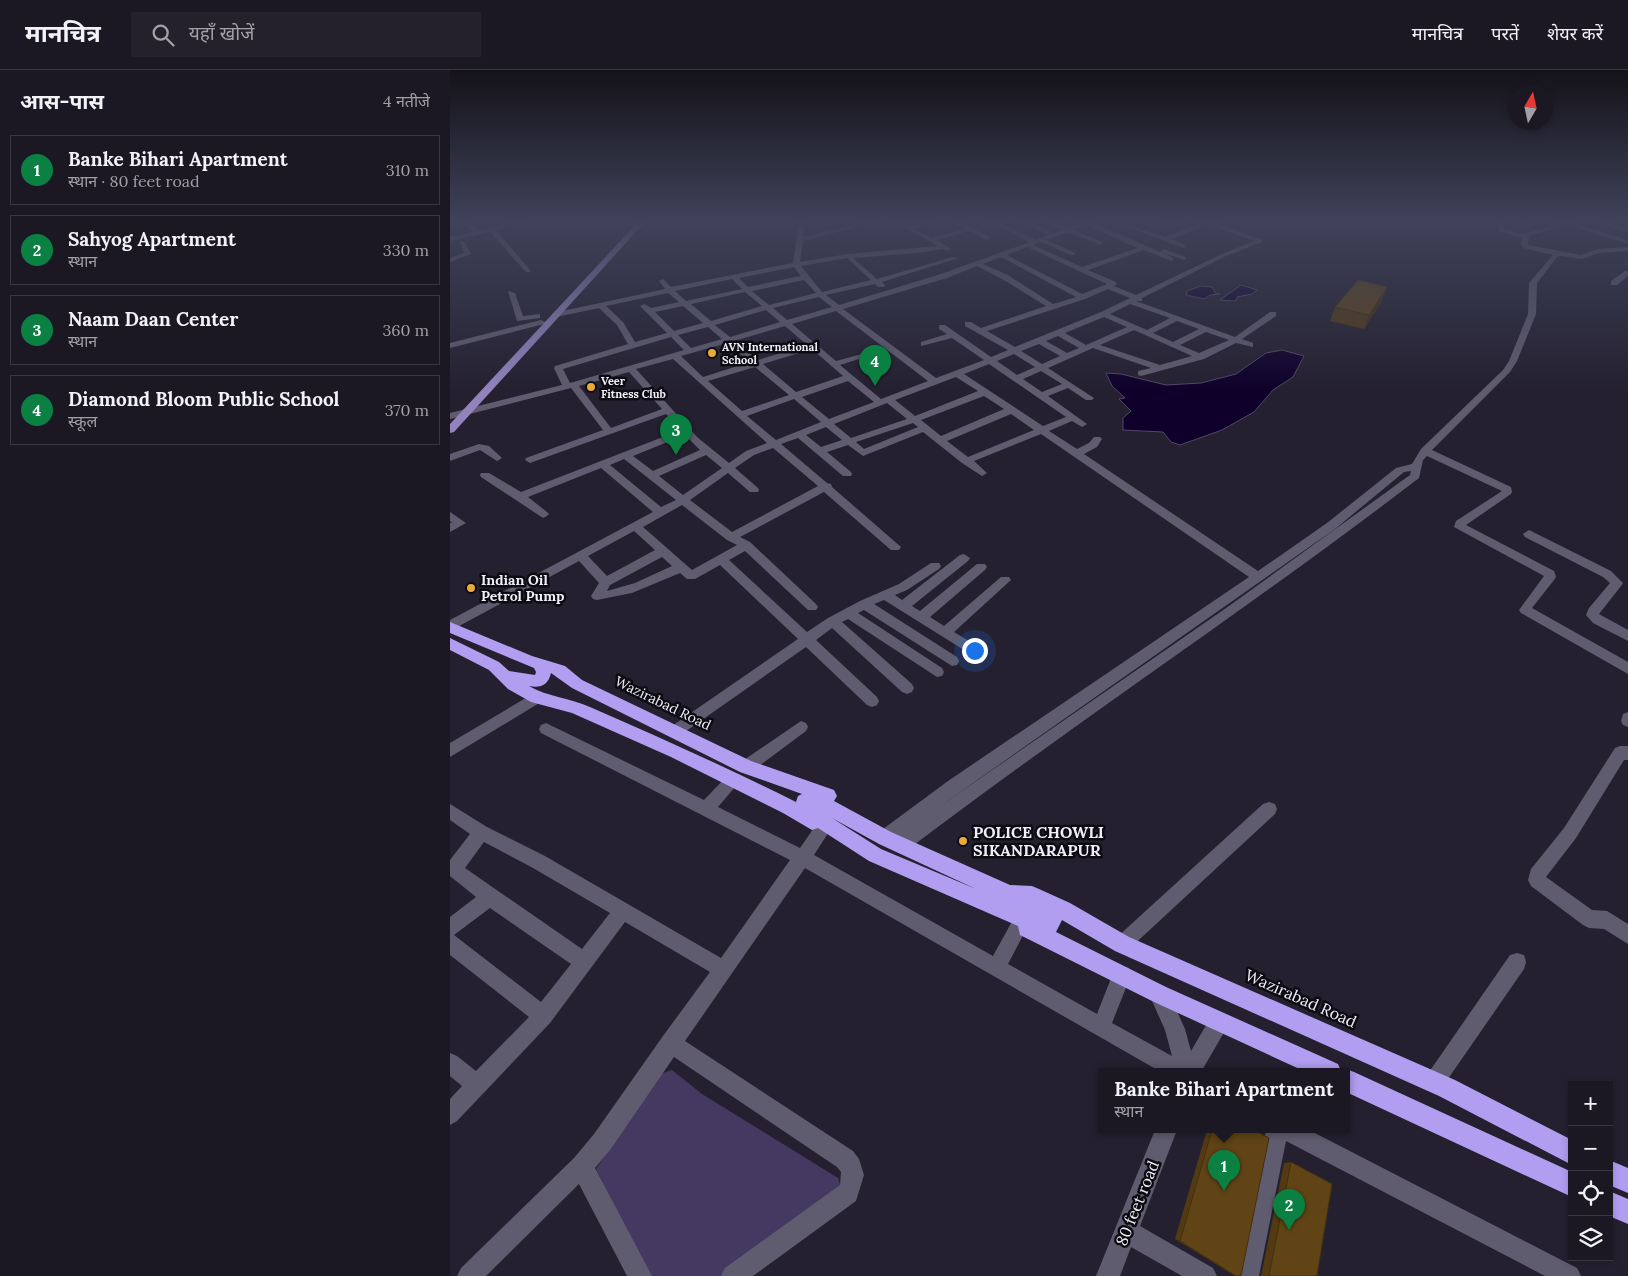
<!DOCTYPE html>
<html lang="hi">
<head>
<meta charset="utf-8">
<style>
  body { margin:0; font-family:Lora,"Noto Sans Devanagari",serif; background:#24212c; color:#f1f3f6 }
  .controls { position:absolute; right:15px; bottom:15px; display:grid; overflow:hidden; border-radius:0px; box-shadow:0 2px 8px #0003 }
  .controls button { width:45px; height:45px; display:grid; place-items:center; padding:0; border:0; border-bottom:1px solid #393741; background:#1b1824; color:#f1f3f6; font:25px sans-serif }
  .compass { position:absolute; left:1058px; top:15px; width:45px; height:45px; border-radius:50%; background:#1b1824; box-shadow:0 2px 8px #0003; rotate:9deg }
  .you { position:absolute; left:524px; top:580px; width:18px; height:18px; margin:-12px; border:4px solid #fff; border-radius:50%; background:#1a73e8; box-shadow:0 0 0 8px #1a73e833 }
  .badge { display:grid; place-items:center; width:32px; height:32px; border-radius:50%; background:#0b8043; color:#fff; font-size:16px; font-weight:700 }
  .pin { position:absolute; translate:-50% -41px; filter:drop-shadow(0 1px 2px #0008) }
  .pin::after { content:''; position:absolute; top:26px; width:18px; height:15px; background:inherit; clip-path:polygon(0 0,100% 0,50% 100%) }
  .popup { position:absolute; left:648px; top:998px; width:252px; height:65px; box-sizing:border-box; display:grid; place-content:center; border-radius:0px; background:#1b1824; filter:drop-shadow(0 1px 4px #0005); font-size:16px; white-space:nowrap; color:#a0a0a6 }
  .popup b { font-size:19px; color:#f1f3f6 }
  .popup::after { content:''; position:absolute; left:50%; top:100%; margin-left:-10px; border:10px solid transparent; border-top-color:#1b1824 }
  .list { margin:0; padding:0; list-style:none }
  h2 { display:flex; justify-content:space-between; align-items:center; height:65px; margin:0; padding:0 20px; font-size:21px }
  h2 small { font-size:16px; font-weight:400; color:#a0a0a6 }
  .list li { display:grid; grid-template-columns:32px 1fr auto; gap:15px; align-items:center; box-sizing:border-box; height:70px; margin:0 10px 10px; padding:0 10px; border:1px solid #393741; border-radius:0px }
  .list b { display:block; font-size:19px; white-space:nowrap }
  .list p { margin:0; font-size:16px; white-space:nowrap; color:#a0a0a6 }
  .list em { font-size:16px; font-style:normal; color:#a0a0a6 }
  .icon { flex:none; width:28px; height:28px; fill:none; stroke:currentColor; stroke-width:2; stroke-linecap:round; stroke-linejoin:round }
  .map { position:relative; flex:none; width:1178px; height:1206px; overflow:hidden }
  header { display:flex; align-items:center; gap:30px; box-sizing:border-box; height:70px; padding:0 25px; background:#1b1824; border-bottom:1px solid #393741 }
  header strong { font-size:24px }
  nav { display:flex; gap:28px; margin-inline-start:auto; font-size:18px }
  .search { width:350px; height:45px; background:#24212c; display:flex; align-items:center; gap:12px; box-sizing:border-box; padding:0 18px; border-radius:0px; color:#a0a0a6; font-size:19px }
  main { display:flex }
  aside { flex:1; background:#1b1824 }
  .map>svg:first-child { display:block }
</style>
</head>
<body>
<header>
<strong>मानचित्र</strong>
<div class="search"><svg class="icon" aria-label="search" viewBox="0 0 24 24"><circle cx="10" cy="10" r="6"/><path d="M15 15l6 6"/></svg>यहाँ खोजें</div>
<nav><a>मानचित्र</a><a>परतें</a><a>शेयर करें</a></nav>
</header>
<main>
<aside>
<h2>आस-पास<small>4 नतीजे</small></h2>
<ul class="list">
<li><span class="badge">1</span><div><b>Banke Bihari Apartment</b><p>स्थान · 80 feet road</p></div><em>310 m</em></li>
<li><span class="badge">2</span><div><b>Sahyog Apartment</b><p>स्थान</p></div><em>330 m</em></li>
<li><span class="badge">3</span><div><b>Naam Daan Center</b><p>स्थान</p></div><em>360 m</em></li>
<li><span class="badge">4</span><div><b>Diamond Bloom Public School</b><p>स्कूल</p></div><em>370 m</em></li>
</ul>
</aside>
<div class="map">
<svg width="1178" height="1206" viewBox="0 0 1178 1206">
  <rect width="100%" height="100%" fill="#242030"/>
  <!-- green -->
  <path fill="#433961" d="M222,1000L252,1024L388,1108L395,1130L293,1206H198L146,1099L210,1004Z"/>
  <!-- water -->
  <g fill="#0e002a" stroke="#524768">
    <path d="M791,215L807,220L802,224L787,227L786,231L770,230Z"/>
    <path d="M751,216L762,217L765,223L770,224L760,225L754,229L736,225L737,221Z"/>
    <path d="M832,280L854,286L843,307L823,320L804,342L772,360L730,375L721,372L713,362L673,360V348L681,341L669,329L675,328L662,316L656,303L671,304L716,315L751,313L786,304L816,283Z"/>
  </g>
  <g fill="none" stroke-linecap="round" stroke-linejoin="round">
    <!-- minor -->
    <g fill="#605c6f" fill-rule="evenodd">
      <path d="M11,152H18L29,160L71,152V154L46,160L80,200V202H76L40,162L0,171V167L23,162Z"/>
      <path d="M349,152H355L353,167L415,152H426L353,171L350,192L398,184L488,176L444,152H452L460,156L477,152H487L465,159L482,168L515,159L504,152H512L541,168L536,169L520,161L487,170L500,178L501,179L498,181L493,179L467,183L403,188L427,209L503,187L508,188L432,212L435,215L434,217H428L425,214L376,225L389,235L491,204L580,172L540,152H548L586,170L598,165L572,152H580L604,163L612,160L596,152H604L618,158L630,152H642L710,182L713,179L736,187V189L734,190L714,183L723,188V190L721,191L694,180L638,200L666,212L667,214L664,216L686,225L772,184L804,171L759,155L721,169L735,175V177L733,178L675,156V154L715,167L752,152H765L812,170V172L776,186L692,228V231H686L785,267L820,242H826V246L792,269L803,273V277L786,273L754,289L691,306L688,305V301L701,298L643,278L598,298L644,328L642,330H636L618,318L598,326L637,354L632,357L622,351L599,361L627,379L639,373L644,367H650L652,369L647,377L634,384L808,501L877,453L946,398L962,394L971,379L1053,300L1059,291L1078,244L1079,213L1103,185L1074,178L1071,175L1072,168L1049,161L1048,152H1054V159L1073,164L1112,152H1121L1178,170V174L1118,155L1079,166L1078,175L1131,185L1148,179L1178,177V181L1149,183L1132,189L1111,186L1107,187L1087,213L1086,244L1067,291L1060,302L982,380L1061,417L1062,422L1061,424L1016,455L1104,501L1106,507L1104,510L1082,538L1178,592V604L1071,543L1069,540L1094,506L1004,457L1006,451L1052,421L977,386L973,390L969,408C801,537 624,653 456,781L450,783L444,781L442,775L443,772L435,776L429,774L427,768L429,762L498,711L799,507L591,364L524,391L537,403L532,406L512,393L473,362L413,386L398,375L377,382L401,402L402,404L401,406H393L348,368L331,374L377,413L381,414L382,417L451,477L449,480H441L374,422L290,467L300,472L366,534L368,537L366,540H358L295,481L279,490L357,562L378,548L410,531L449,514L481,493H489L491,496L489,499L457,520L445,525L452,530L510,485L514,484L520,488L518,491L462,536L470,541L527,494H535L537,497L535,500L480,547L494,556L551,507H559L561,510L504,562L527,576L529,580L527,584L522,585L434,530L424,534L507,587L509,591L507,595L502,596L414,540L408,543L492,598L494,602L492,606L487,607L398,549L392,552L462,614L464,618L462,622L457,624L452,622L382,558L366,570L427,627L429,631L427,635L422,637L417,635L356,577L229,666L224,668L219,666L217,662L219,658L348,569L270,495L245,509H237L230,503L182,523L147,530L143,529L141,526L149,513L129,491L0,561V550L203,442L151,398L78,427L97,442L99,444L97,446L93,448L31,407L30,405L31,403H39L71,422L231,360L216,344L80,393L75,390L76,388L153,360L121,318L0,349V343L112,315L104,298L105,296L178,274L167,255L149,238L106,247L102,245L103,243L215,219L209,211L213,209L221,217L343,193ZM636,155L688,178L632,197L583,175L591,172L621,185H625V183L597,170L618,162L648,174H652V172L624,160ZM577,177L657,214L632,224L557,185ZM551,187L626,227L603,234L558,205L533,194ZM397,188L421,210L372,222L351,196ZM527,196L552,209L596,236L531,258L521,252H515V256L558,280L541,287L495,255H489V259L497,264L471,272V276L502,268L534,290L486,308L393,239L497,208ZM344,197L351,206L298,217L289,208ZM282,209L292,219L236,231L225,221ZM354,210L366,223L319,235L302,221ZM658,219L680,228L651,242L565,277L537,261L635,229ZM295,222L312,236L261,251L241,234ZM218,223L229,232L201,238L194,234L190,236L217,263L185,272L173,252L156,236ZM369,227L382,237L337,250L323,238ZM680,234L720,248L697,260L660,244ZM233,236L253,253L224,261L205,242ZM316,240L330,252L280,267L265,255ZM386,241L478,311L431,329L390,295L412,288V284L386,291L342,254ZM654,247L677,257L636,275L615,263ZM727,251L749,259L723,272L703,263ZM335,256L357,275L308,290L284,271ZM258,257L272,269L241,278L228,265ZM684,260L742,286L710,295L650,275ZM756,262L779,270L749,283L730,275ZM608,266L629,278L617,283L596,271ZM221,267L234,280L120,313L113,299ZM277,273L300,292L253,307L231,286ZM589,274L610,286L592,294L571,281ZM362,279L393,306L346,322L313,294ZM564,284L585,297L567,305L547,291ZM223,289L317,373L296,381L279,393L247,367L186,299ZM539,294L616,347L593,356L514,304ZM305,297L339,325L292,341L258,311ZM591,301L612,314L592,322L573,309ZM179,302L212,339L161,358L129,316ZM506,307L528,321L465,346L445,330ZM398,311L424,332L379,349L352,327ZM534,326L554,339L491,366L471,350ZM344,329L371,352L326,370L297,346ZM437,333L457,349L401,368L384,354ZM561,344L584,360L518,387L497,371ZM463,353L468,357L414,379L406,372ZM376,357L392,370L371,377L356,365ZM235,365L250,380L203,401L183,386ZM323,378L368,416L282,462L240,430L278,403L300,422H308L309,420L308,418L285,398L304,385ZM256,385L272,398L233,425L209,406ZM174,389L226,430L211,437L160,395ZM961,401L960,405L779,536L486,739L885,459L954,402ZM232,435L277,470L287,475L242,500L193,457ZM184,461L205,480L157,506L138,486ZM212,487L222,496L185,513L157,521L160,515Z"/>
      <path d="M721,152H730L713,159L710,157Z"/>
      <path d="M1153,152L1178,158V162L1151,155V153Z"/>
      <path d="M10,171H14L21,184L0,192V188L14,183Z"/>
      <path d="M1175,201H1178V206L1167,215H1161V211Z"/>
      <path d="M58,221L65,223L73,246L90,244V248L67,251Z"/>
      <path d="M91,250L95,252L94,254L0,278V273Z"/>
      <path d="M29,374L39,376L52,388L47,391L30,380L0,391V384Z"/>
      <path d="M0,442L16,453L0,462V453H2L0,451Z"/>
      <path d="M1079,460L1161,501L1173,513L1171,516L1149,544L1178,560V571L1143,553L1136,545L1139,538L1160,513L1153,507L1075,467L1073,464Z"/>
      <path d="M86,622L91,624L93,628L91,632L0,687V673Z"/>
      <path d="M1178,642V657L1173,655L1171,651L1173,644Z"/>
      <path d="M351,651L356,653L358,657L356,661L301,702L296,704L291,702L288,697L291,692Z"/>
      <path d="M96,653L254,730L278,705L283,703L288,705L291,710L268,737L350,778L368,752L374,749L380,752L382,757L364,785L543,886L565,846L571,843L577,846L580,852L558,894L647,944L665,898L672,896L679,898L681,905L662,953L722,986L715,960L699,924L702,917L709,914L716,917L735,959L741,981L762,945L769,942L776,945L779,952L776,959L751,1002H711L355,798L235,971L403,1081L409,1089L414,1105L406,1131L303,1206H271L275,1198L390,1115L391,1102L387,1097L224,987L160,1080L145,1098L202,1206H177L129,1114L36,1206H7L11,1198L124,1088L144,1064L213,966L260,902L175,852L100,953L7,1051L0,1055V1029L12,1016L0,1006V983L7,986L26,1001L79,947L0,885V847L26,827L0,806V790L20,764L0,750V734L37,757L95,786L271,888L340,790L91,663L89,659L91,655ZM34,772L83,798L160,843L132,879L15,798ZM40,838L121,894L91,932L4,865Z"/>
      <path d="M1170,676H1178V690H1174L1126,768L1096,807L1142,840L1157,841L1178,854V874L1154,859L1139,858L1133,855L1081,816L1078,810L1081,799L1114,758L1165,678Z"/>
      <path d="M819,732L825,734L827,739L825,744L678,880L672,883L666,880L663,874L666,868L813,734Z"/>
      <path d="M1067,883L1074,885L1076,892L1074,899L991,1019L984,1022L977,1019L974,1012L977,1005L1060,885Z"/>
      <path d="M705,1060H727L690,1156L763,1198L767,1206H732L681,1177L670,1206H646Z"/>
      <path d="M816,1060H859L1127,1198L1131,1206H1095L836,1071L809,1206H785Z"/>
    </g>
    <!-- major -->
    <path fill="#9184bd" fill-rule="evenodd" d="M188,152H195L4,362L0,363V354Z"/>
    <!-- highway -->
    <g fill="#b29ef1" fill-rule="evenodd">
      <path d="M0,552L82,586L115,596L132,610L301,691L384,720L387,726L384,731L441,762L560,815L582,816L589,819L620,833L679,867L1005,1010L1122,1070V1095L989,1026L665,881L612,850L606,862L716,917L888,994L891,1001L896,999L904,1002L1122,1102V1127L896,1022V1002H856L702,931L570,865L568,856L419,791L368,758L362,760L333,743L221,687L122,643L81,632L58,619L39,600L0,580V568L49,592L59,601L85,605L86,602L84,598L0,563ZM101,603L122,618L290,702L352,724L348,726L346,732C278,698 209,667 140,637C120,628 98,627 79,616C90,618 98,616 101,603ZM382,748L429,774L526,819L431,779Z"/>
      <path d="M1159,1090L1178,1098V1123L1159,1115Z"/>
      <path d="M1159,1121L1178,1129V1154L1159,1146Z"/>
    </g>
  </g>
  <!-- wall -->
  <g fill="#533a12">
    <path d="M937,217L932,231L914,259L880,251L885,237Z"/>
    <path d="M757,1060H804L791,1206H785L725,1169Z"/>
    <path d="M841,1092L867,1206H811L834,1093Z"/>
  </g>
  <!-- shaded-wall -->
  <path fill="#43300f" d="M937,217L932,231L914,259L919,245Z"/>
  <!-- building -->
  <g fill="#604415" stroke="#43300f">
    <path d="M908,210L937,217L919,245L885,237Z"/>
    <path d="M762,1060H804L819,1068L791,1206H786L730,1171Z"/>
    <path d="M841,1092L882,1114L867,1206H819Z"/>
  </g>
  <!-- sky -->
  <linearGradient id="sky" x2="0" y2="1"><stop stop-color="#14121a"/><stop offset="0.47" stop-color="#3f4259"/><stop offset="1" stop-color="#3f4259" stop-opacity="0"/></linearGradient>
  <rect width="1178" height="321" fill="url(#sky)"/>
  <!-- markers -->
  <g fill="#eaaa39" stroke="#0d0b12" stroke-width="2">
    <circle cx="262" cy="283" r="5"/>
    <circle cx="141" cy="317" r="5"/>
    <circle cx="21" cy="518" r="5"/>
    <circle cx="513" cy="771" r="5"/>
  </g>
  <g text-anchor="middle" stroke-width="5" stroke-linejoin="round" paint-order="stroke">
    <!-- far-poi labels -->
    <g font-size="11" font-weight="bold" fill="#f0eef9" stroke="#0d0b12" text-anchor="start">
      <text x="272" y="281">AVN International<tspan x="272" dy="13">School</tspan></text>
      <text x="151" y="315">Veer<tspan x="151" dy="13">Fitness Club</tspan></text>
    </g>
    <!-- poi labels -->
    <g font-size="14" font-weight="bold" fill="#f0eef9" stroke="#0d0b12" text-anchor="start">
      <text x="31" y="515">Indian Oil<tspan x="31" dy="16">Petrol Pump</tspan></text>
    </g>
    <!-- street labels -->
    <g font-size="14" fill="#f0eef9" stroke="#0d0b12">
      <text transform="translate(213 633) rotate(26)" y="5">Wazirabad Road</text>
    </g>
    <!-- near-poi labels -->
    <g font-size="16" font-weight="bold" fill="#f0eef9" stroke="#0d0b12" text-anchor="start">
      <text x="523" y="768">POLICE CHOWLI<tspan x="523" dy="18">SIKANDARAPUR</tspan></text>
    </g>
    <!-- near-street labels -->
    <g font-size="16" fill="#f0eef9" stroke="#0d0b12">
      <text transform="translate(851 928) rotate(24)" y="6">Wazirabad Road</text>
      <text transform="translate(687 1133) rotate(-68)" y="6">80 feet road</text>
    </g>
  </g>
</svg>
<div class="controls">
<button>+</button>
<button>−</button>
<button><svg class="icon" aria-label="locate" viewBox="0 0 24 24"><circle cx="12" cy="12" r="6"/><path d="M12 2v4M12 18v4M2 12h4M18 12h4"/></svg></button>
<button><svg class="icon" aria-label="layers" viewBox="0 0 24 24"><path d="M12 4l9 5-9 5-9-5zM3 14l9 5 9-5"/></svg></button>
</div>
<svg class="compass" viewBox="-18 -18 36 36"><path d="M0-13l5 13h-10z" fill="#e53935"/><path d="M0 13l5-13h-10z" fill="#a0a0a6"/></svg>
<div class="you"></div>
<div class="pin badge" style="left:774px;top:1121px">1</div>
<div class="popup"><b>Banke Bihari Apartment</b>स्थान</div>
<div class="pin badge" style="left:839px;top:1160px">2</div>
<div class="pin badge" style="left:226px;top:385px">3</div>
<div class="pin badge" style="left:425px;top:316px">4</div>
</div>
</main>
</body>
</html>
